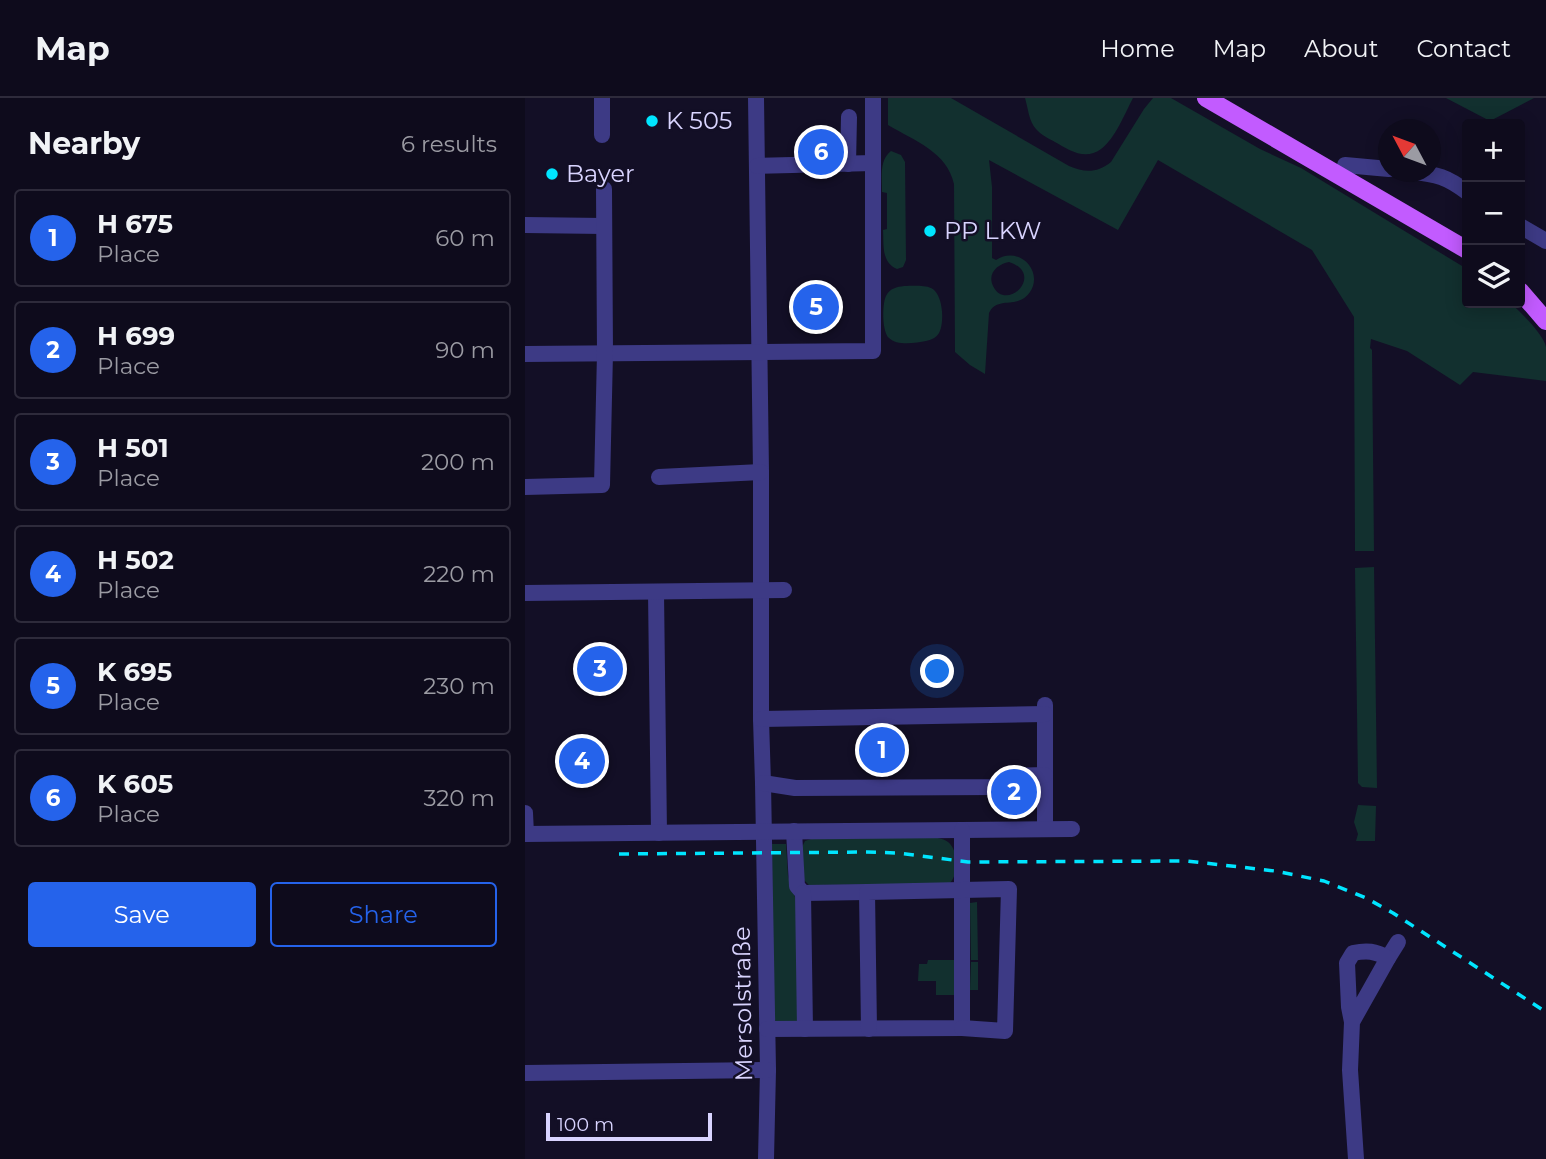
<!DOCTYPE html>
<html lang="en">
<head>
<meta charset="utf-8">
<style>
  body { margin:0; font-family:Montserrat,sans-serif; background:#1c1929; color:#f1f3f6 }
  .controls { position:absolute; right:21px; top:21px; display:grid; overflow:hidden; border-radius:7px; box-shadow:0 4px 18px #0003 }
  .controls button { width:63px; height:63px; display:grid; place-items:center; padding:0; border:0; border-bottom:2px solid #2e2b3b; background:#0e0b1c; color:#f1f3f6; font:35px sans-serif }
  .compass { position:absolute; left:853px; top:21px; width:63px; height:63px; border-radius:50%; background:#0e0b1c; box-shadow:0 4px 18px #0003; rotate:311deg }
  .scale { position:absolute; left:21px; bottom:18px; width:166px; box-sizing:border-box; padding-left:7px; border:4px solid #d9d4ff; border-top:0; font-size:19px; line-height:24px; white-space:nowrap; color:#d9d4ff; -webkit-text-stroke:5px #130f26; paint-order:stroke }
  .you { position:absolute; left:413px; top:574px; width:24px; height:24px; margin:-18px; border:5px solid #fff; border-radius:50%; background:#1a73e8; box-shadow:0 0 0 10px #1a73e833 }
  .badge { display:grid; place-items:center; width:46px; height:46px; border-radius:50%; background:#2563eb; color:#fff; font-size:23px; font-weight:700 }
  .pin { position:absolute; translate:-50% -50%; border:4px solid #fff; box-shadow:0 2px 7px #0006 }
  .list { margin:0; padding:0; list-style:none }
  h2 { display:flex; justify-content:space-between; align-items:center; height:91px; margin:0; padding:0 28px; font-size:30px }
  h2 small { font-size:23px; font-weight:400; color:#9b9ba3 }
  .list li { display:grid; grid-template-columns:46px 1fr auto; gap:21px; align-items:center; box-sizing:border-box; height:98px; margin:0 14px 14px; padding:0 14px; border:2px solid #2e2b3b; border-radius:7px }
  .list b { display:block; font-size:26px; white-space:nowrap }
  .list p { margin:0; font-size:23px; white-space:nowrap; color:#9b9ba3 }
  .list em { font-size:23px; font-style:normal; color:#9b9ba3 }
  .actions { display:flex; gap:14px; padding:21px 28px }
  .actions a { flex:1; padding:16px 0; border:2px solid #2563eb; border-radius:7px; text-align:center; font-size:24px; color:#2563eb }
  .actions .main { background:#2563eb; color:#fff }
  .icon { flex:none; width:38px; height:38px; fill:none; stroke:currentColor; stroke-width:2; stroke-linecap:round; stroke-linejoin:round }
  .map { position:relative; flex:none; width:1021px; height:1061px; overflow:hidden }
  header { display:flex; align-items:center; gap:42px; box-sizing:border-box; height:98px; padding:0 35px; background:#0e0b1c; border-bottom:2px solid #2e2b3b }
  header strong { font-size:33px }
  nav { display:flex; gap:38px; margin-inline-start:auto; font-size:24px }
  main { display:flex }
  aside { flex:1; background:#0e0b1c }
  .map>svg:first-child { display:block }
</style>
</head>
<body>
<header>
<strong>Map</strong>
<nav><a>Home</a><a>Map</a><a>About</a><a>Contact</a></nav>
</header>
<main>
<aside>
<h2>Nearby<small>6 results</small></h2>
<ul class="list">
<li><span class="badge">1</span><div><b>H 675</b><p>Place</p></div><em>60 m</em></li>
<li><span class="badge">2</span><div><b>H 699</b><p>Place</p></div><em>90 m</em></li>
<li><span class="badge">3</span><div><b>H 501</b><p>Place</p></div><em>200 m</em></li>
<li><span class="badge">4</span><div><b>H 502</b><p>Place</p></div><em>220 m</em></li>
<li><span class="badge">5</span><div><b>K 695</b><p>Place</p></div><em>230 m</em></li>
<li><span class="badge">6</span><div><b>K 605</b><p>Place</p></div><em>320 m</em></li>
</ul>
<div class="actions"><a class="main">Save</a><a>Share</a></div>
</aside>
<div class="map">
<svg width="1021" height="1061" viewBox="0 0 1021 1061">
  <rect width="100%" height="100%" fill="#130f26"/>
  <!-- green -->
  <g fill="#12302f" fill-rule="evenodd">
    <path d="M363,0H426L544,68C560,75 572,75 586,64L619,11L628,0H646L735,51L776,70L942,171V205H985C995,213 1019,237 1021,249C1021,259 1021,273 1021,283L948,274L935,287L882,253L846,241L845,250L847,252L849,453H830L829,219L787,152L633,62L593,132L464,62L467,89V160L471,162C494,147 519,173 505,194C493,212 472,197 464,215L460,276L445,267L430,254L429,86C422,54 390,43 363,27ZM484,164C521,176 481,215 468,188C462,175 473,166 484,164Z"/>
    <path d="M500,0H608C600,15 590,41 576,51C560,63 544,52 530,44C523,40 516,37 511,31C504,24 503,10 500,0Z"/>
    <path d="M921,0H1009L965,23Z"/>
    <path d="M366,53L376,57L380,64L381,162L378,169L372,171C356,164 359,147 358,132L362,131V95L357,94C357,80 354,62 366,53Z"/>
    <path d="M379,188C387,188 399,187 406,190C418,195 420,225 414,235C411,240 406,242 401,243C391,245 372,248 364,240C357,234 357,206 361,198C365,190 372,189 379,188Z"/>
    <path d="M849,469L852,690L837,689L833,685L830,470Z"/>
    <path d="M833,707L851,708L850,743H831L833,736L829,724Z"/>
    <path d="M406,739C412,740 418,740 423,744C434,753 434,777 424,786L284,787L278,781L277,749L280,743L286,741Z"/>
    <path d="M247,746H261L263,778L271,802L273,923L270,926L252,925L248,920Z"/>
    <path d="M452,804L453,862H446L445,805Z"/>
    <path d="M403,862H432L431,897H411V883H393L394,866H402Z"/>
    <path d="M446,864H453V892H445Z"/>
  </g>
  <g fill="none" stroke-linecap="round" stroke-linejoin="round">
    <!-- minor -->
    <g stroke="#3d3a85" stroke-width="16">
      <path d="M231,0L236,374V621L238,685L243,972L241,1061"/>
      <path d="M77,37V0"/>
      <path d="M323,66L324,19"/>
      <path d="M820,67L864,71"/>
      <path d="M232,68L348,65"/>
      <path d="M887,74C912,76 922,79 942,94"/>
      <path d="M0,127L79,128"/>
      <path d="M995,128L1021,143"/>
      <path d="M0,256L348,253V0"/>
      <path d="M134,379L236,374"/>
      <path d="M0,389L77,387L80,255L79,91"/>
      <path d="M131,494L134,735"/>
      <path d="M0,495L259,492"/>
      <path d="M520,607V731"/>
      <path d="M236,621L520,616"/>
      <path d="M238,685L270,690L473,689L486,678L520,677"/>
      <path d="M0,715L1,736"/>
      <path d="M269,733L272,788L278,795L342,794"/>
      <path d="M0,736L547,731"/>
      <path d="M278,795L280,931"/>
      <path d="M863,860L873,844"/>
      <path d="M827,924L863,860C850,853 842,852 828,855L822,865L824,909L827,924L825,972L831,1061"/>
      <path d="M242,931L437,930V732"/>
      <path d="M344,931L342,794L484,791L480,933L437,930"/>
      <path d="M0,975L243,972"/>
    </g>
    <!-- major -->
    <g stroke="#c25bff" stroke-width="18">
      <path d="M681,0L942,152"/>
      <path d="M995,193L1021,223"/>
    </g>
    <!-- rail -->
    <path stroke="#00e5ff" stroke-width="3.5" stroke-dasharray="10 9" stroke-linecap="butt" d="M94,756L342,754L373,755L443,764L662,763L750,773L799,783L841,800L868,815L1021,914"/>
  </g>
  <!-- markers -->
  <g fill="#00e5ff" stroke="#130f26" stroke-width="2.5">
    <circle cx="127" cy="23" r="7"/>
    <circle cx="27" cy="76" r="7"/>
    <circle cx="405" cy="133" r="7"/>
  </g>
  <g text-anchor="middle" stroke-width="5" stroke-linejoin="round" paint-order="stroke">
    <!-- poi labels -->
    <g font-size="24" fill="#d9d4ff" stroke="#130f26" text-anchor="start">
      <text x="141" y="31">K 505</text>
      <text x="41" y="84">Bayer</text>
      <text x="419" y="141">PP LKW</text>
    </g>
    <!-- street labels -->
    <g font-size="24" fill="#d9d4ff" stroke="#130f26">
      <text transform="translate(218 906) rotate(-91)" y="8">Mersolstraße</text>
    </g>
  </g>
</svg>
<div class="controls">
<button>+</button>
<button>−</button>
<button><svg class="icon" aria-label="layers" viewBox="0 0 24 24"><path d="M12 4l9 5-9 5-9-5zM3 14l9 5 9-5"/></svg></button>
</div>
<svg class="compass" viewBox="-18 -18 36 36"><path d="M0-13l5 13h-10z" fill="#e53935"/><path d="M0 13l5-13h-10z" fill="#9b9ba3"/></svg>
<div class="scale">100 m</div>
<div class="you"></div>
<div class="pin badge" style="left:357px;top:652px">1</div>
<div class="pin badge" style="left:489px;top:694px">2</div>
<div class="pin badge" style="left:75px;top:571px">3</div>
<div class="pin badge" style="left:57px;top:663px">4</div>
<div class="pin badge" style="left:291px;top:209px">5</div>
<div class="pin badge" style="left:296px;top:54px">6</div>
</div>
</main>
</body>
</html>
